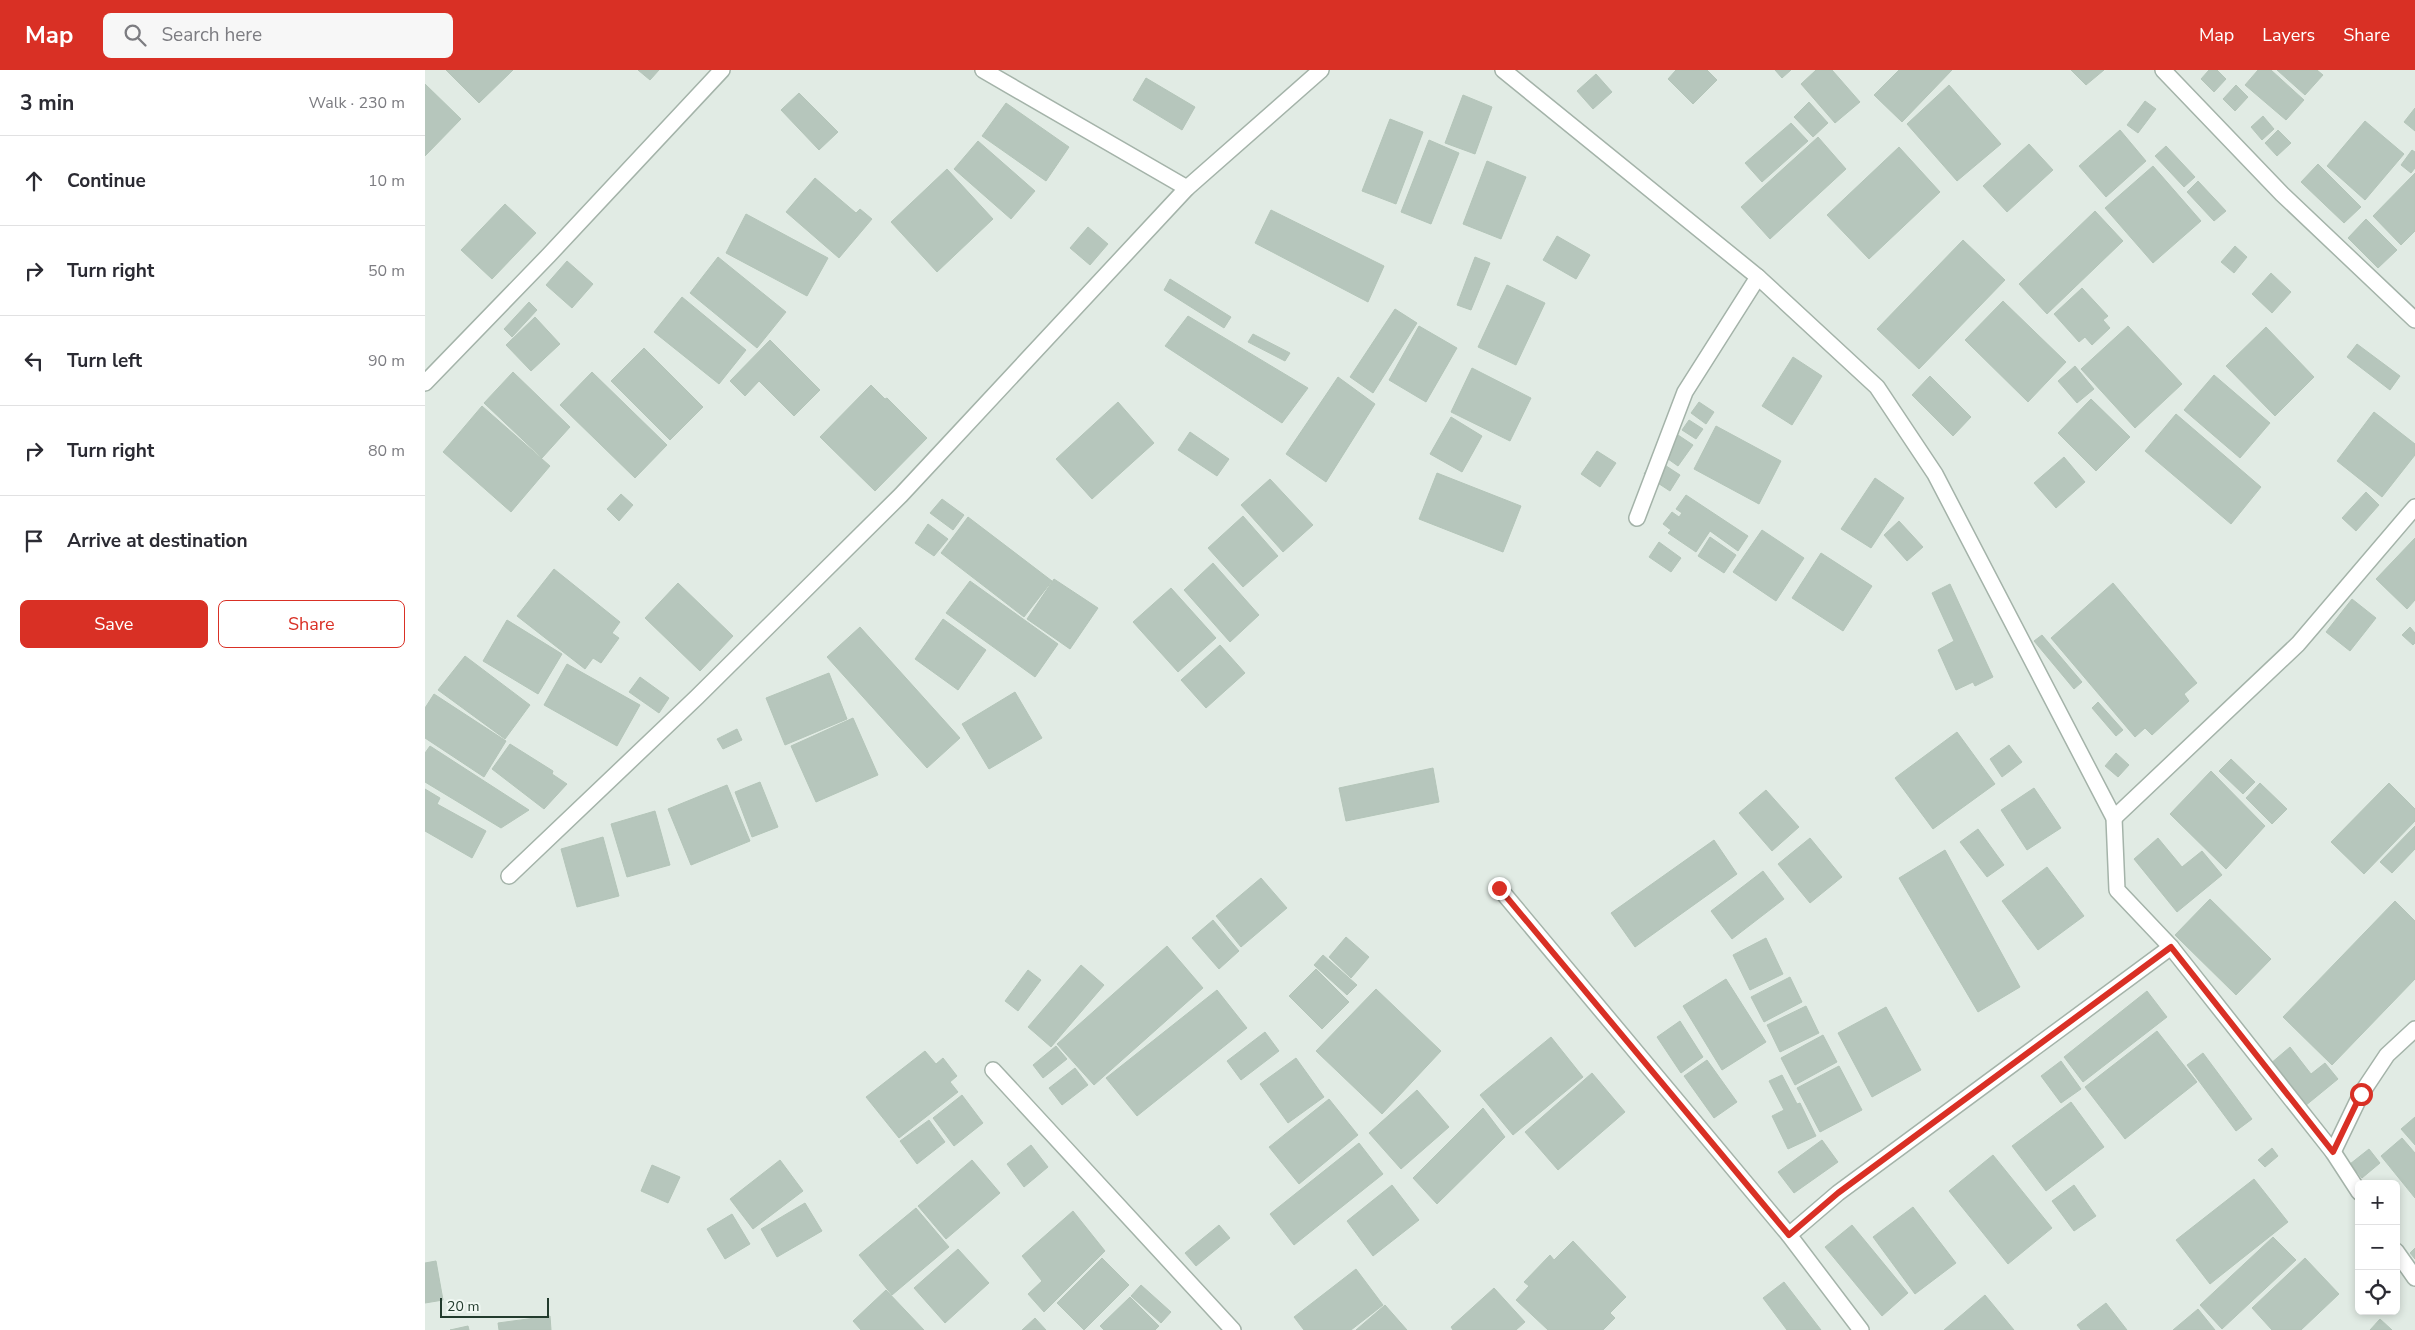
<!DOCTYPE html>
<html lang="en">
<head>
<meta charset="utf-8">
<style>
  body { margin:0; font-family:"Nunito Sans",sans-serif; background:#f7f7f7; color:#2b2b33 }
  .controls { position:absolute; right:15px; bottom:15px; display:grid; overflow:hidden; border-radius:8px; box-shadow:0 2px 8px #0003 }
  .controls button { width:45px; height:45px; display:grid; place-items:center; padding:0; border:0; border-bottom:1px solid #e1e1e2; background:#fff; color:#2b2b33; font:25px sans-serif }
  .scale { position:absolute; left:15px; bottom:12px; width:109px; box-sizing:border-box; padding-left:5px; border:2px solid #223b2d; border-top:0; font-size:14px; line-height:18px; white-space:nowrap; color:#223b2d; -webkit-text-stroke:4px #f1f8f3; paint-order:stroke }
  .stop { position:absolute; width:15px; height:15px; margin:-11px; border:4px solid #d93025; border-radius:50%; background:#fff }
  .stop.end { background:#d93025; border-color:#fff; box-shadow:0 1px 5px #0008 }
  .list { margin:0; padding:0; list-style:none }
  h2 { display:flex; justify-content:space-between; align-items:center; height:65px; margin:0; padding:0 20px; font-size:21px }
  h2 small { font-size:16px; font-weight:400; color:#7c7c81 }
  .list li { display:grid; grid-template-columns:32px 1fr auto; gap:15px; align-items:center; box-sizing:border-box; height:90px; padding:0 20px; border-top:1px solid #e1e1e2 }
  .list b { display:block; font-size:19px; white-space:nowrap }
  .list em { font-size:16px; font-style:normal; color:#7c7c81 }
  .actions { display:flex; gap:10px; padding:15px 20px }
  .actions a { flex:1; padding:11px 0; border:1px solid #d93025; border-radius:8px; text-align:center; font-size:18px; color:#d93025 }
  .actions .main { background:#d93025; color:#fff }
  .icon { flex:none; width:28px; height:28px; fill:none; stroke:currentColor; stroke-width:2; stroke-linecap:round; stroke-linejoin:round }
  .map { position:relative; flex:none; width:1990px; height:1260px; overflow:hidden }
  header { display:flex; align-items:center; gap:30px; box-sizing:border-box; height:70px; padding:0 25px; background:#d93025; color:#fff }
  header strong { font-size:24px }
  nav { display:flex; gap:28px; margin-inline-start:auto; font-size:18px }
  .search { width:350px; height:45px; background:#f7f7f7; display:flex; align-items:center; gap:12px; box-sizing:border-box; padding:0 18px; border-radius:8px; color:#7c7c81; font-size:19px }
  main { display:flex }
  aside { flex:1; background:#fff }
  .map>svg:first-child { display:block }
</style>
</head>
<body>
<header>
<strong>Map</strong>
<div class="search"><svg class="icon" aria-label="search" viewBox="0 0 24 24"><circle cx="10" cy="10" r="6"/><path d="M15 15l6 6"/></svg>Search here</div>
<nav><a>Map</a><a>Layers</a><a>Share</a></nav>
</header>
<main>
<aside>
<h2>3 min<small>Walk · 230 m</small></h2>
<ul class="list">
<li><svg class="icon" aria-label="ahead" viewBox="0 0 24 24"><path d="M12 20V5M6 11l6-6 6 6"/></svg><div><b>Continue</b></div><em>10 m</em></li>
<li><svg class="icon" aria-label="right" viewBox="0 0 24 24"><path d="M7 20v-9h11M14 6l5 5-5 5"/></svg><div><b>Turn right</b></div><em>50 m</em></li>
<li><svg class="icon" aria-label="left" viewBox="0 0 24 24"><path d="M17 20v-9H6M10 6l-5 5 5 5"/></svg><div><b>Turn left</b></div><em>90 m</em></li>
<li><svg class="icon" aria-label="right" viewBox="0 0 24 24"><path d="M7 20v-9h11M14 6l5 5-5 5"/></svg><div><b>Turn right</b></div><em>80 m</em></li>
<li><svg class="icon" aria-label="arrive" viewBox="0 0 24 24"><path d="M6 21V4h12l-3 4 3 4H6"/></svg><div><b>Arrive at destination</b></div></li>
</ul>
<div class="actions"><a class="main">Save</a><a>Share</a></div>
</aside>
<div class="map">
<svg width="1990" height="1260" viewBox="0 0 1990 1260">
  <rect width="100%" height="100%" fill="#e1ebe4"/>
  <!-- building -->
  <g fill="#b6c6bc" stroke="#b4c5b9">
    <path d="M21,0H88L54,33Z"/>
    <path d="M213,0H234L225,10Z"/>
    <path d="M1251,0H1282L1292,10L1268,34L1243,9Z"/>
    <path d="M1350,0H1366L1357,8Z"/>
    <path d="M1391,0H1407L1435,32L1410,53L1376,14Z"/>
    <path d="M1474,0H1527L1477,52L1449,25Z"/>
    <path d="M1646,0H1679L1661,15Z"/>
    <path d="M1784,0H1792L1801,9L1789,22L1776,9Z"/>
    <path d="M1833,0H1846L1879,30L1861,50L1820,15Z"/>
    <path d="M1852,0H1892L1898,5L1880,25Z"/>
    <path d="M1171,4L1187,22L1168,39L1152,21Z"/>
    <path d="M721,8L770,37L757,60L708,30Z"/>
    <path d="M0,14L36,49L0,86Z"/>
    <path d="M1524,15L1576,74L1532,111L1482,54Z"/>
    <path d="M1811,15L1823,27L1810,41L1798,29Z"/>
    <path d="M374,23L413,62L394,80L356,40Z"/>
    <path d="M1038,25L1067,37L1050,84L1020,73Z"/>
    <path d="M1720,31L1731,39L1713,63L1702,55Z"/>
    <path d="M1384,32L1403,53L1388,67L1369,47Z"/>
    <path d="M581,33L644,77L621,111L557,66Z"/>
    <path d="M1990,38V61L1979,52Z"/>
    <path d="M1838,46L1849,59L1837,70L1826,57Z"/>
    <path d="M965,49L998,62L971,134L937,121Z"/>
    <path d="M1940,51L1979,84L1940,130L1902,96Z"/>
    <path d="M1366,53L1383,71L1337,112L1320,93Z"/>
    <path d="M1695,60L1721,91L1681,127L1654,96Z"/>
    <path d="M1853,60L1866,73L1852,86L1840,73Z"/>
    <path d="M1393,67L1421,99L1345,169L1316,137Z"/>
    <path d="M1004,70L1034,83L1006,154L976,142Z"/>
    <path d="M553,71L610,121L586,149L529,99Z"/>
    <path d="M1604,74L1628,100L1582,142L1558,116Z"/>
    <path d="M1741,76L1770,107L1759,117L1730,86Z"/>
    <path d="M1474,77L1515,122L1444,189L1402,145Z"/>
    <path d="M1987,80L1990,82V98L1986,103L1976,95Z"/>
    <path d="M1062,91L1101,107L1076,169L1038,154Z"/>
    <path d="M1893,94L1936,137L1919,153L1876,112Z"/>
    <path d="M1728,96L1776,151L1728,193L1680,138Z"/>
    <path d="M522,99L568,149L512,202L466,152Z"/>
    <path d="M1990,103V161L1976,175L1948,146Z"/>
    <path d="M390,108L431,143L435,139L447,149L414,188L361,142Z"/>
    <path d="M1773,111L1801,141L1789,151L1762,122Z"/>
    <path d="M80,134L111,163L67,209L36,180Z"/>
    <path d="M846,140L959,196L943,232L830,173Z"/>
    <path d="M1670,141L1698,171L1622,244L1594,214Z"/>
    <path d="M321,144L403,188L382,226L301,183Z"/>
    <path d="M1941,149L1972,180L1953,198L1923,168Z"/>
    <path d="M663,157L683,174L665,195L645,178Z"/>
    <path d="M1132,166L1165,185L1151,209L1118,190Z"/>
    <path d="M1538,170L1580,210L1494,299L1452,259Z"/>
    <path d="M1810,176L1822,187L1809,203L1796,192Z"/>
    <path d="M293,187L361,242L332,278L265,223Z"/>
    <path d="M1050,187L1065,193L1046,240L1032,235Z"/>
    <path d="M142,191L168,214L147,238L121,215Z"/>
    <path d="M1846,203L1866,222L1847,243L1827,224Z"/>
    <path d="M745,209L806,247L799,258L739,220Z"/>
    <path d="M1082,215L1120,233L1091,295L1053,277Z"/>
    <path d="M1657,218L1683,246L1678,250L1685,258L1667,275L1660,267L1654,272L1629,244Z"/>
    <path d="M257,227L321,280L294,314L229,262Z"/>
    <path d="M1578,231L1641,292L1603,332L1540,270Z"/>
    <path d="M104,232L112,240L87,267L79,259Z"/>
    <path d="M970,239L992,253L948,323L925,307Z"/>
    <path d="M763,246L883,318L857,353L740,276Z"/>
    <path d="M110,247L135,274L106,301L81,275Z"/>
    <path d="M994,256L1032,278L1001,332L964,310Z"/>
    <path d="M1703,256L1757,314L1710,358L1656,299Z"/>
    <path d="M1841,257L1889,307L1850,346L1801,296Z"/>
    <path d="M828,264L865,283L860,291L823,272Z"/>
    <path d="M345,270L395,320L369,346L334,311L320,326L305,311Z"/>
    <path d="M1932,274L1975,306L1965,320L1922,287Z"/>
    <path d="M219,278L278,337L245,370L186,311Z"/>
    <path d="M1368,287L1397,306L1367,355L1337,336Z"/>
    <path d="M1650,296L1669,319L1652,333L1633,311Z"/>
    <path d="M1047,298L1106,328L1085,371L1026,342Z"/>
    <path d="M88,302L145,357L117,388L59,333Z"/>
    <path d="M167,302L242,375L210,408L135,335Z"/>
    <path d="M1789,305L1845,353L1815,388L1759,340Z"/>
    <path d="M1505,306L1546,347L1528,366L1487,325Z"/>
    <path d="M913,307L950,334L901,412L861,384Z"/>
    <path d="M446,315L460,329L462,328L502,368L450,421L395,367Z"/>
    <path d="M1666,329L1705,367L1671,401L1633,363Z"/>
    <path d="M693,332L729,373L667,429L631,389Z"/>
    <path d="M1274,332L1289,342L1281,354L1266,343Z"/>
    <path d="M57,336L125,396L86,442L18,382Z"/>
    <path d="M1949,342L1990,374V385L1957,427L1912,391Z"/>
    <path d="M1751,344L1836,417L1806,454L1720,381Z"/>
    <path d="M1026,347L1057,366L1037,402L1005,384Z"/>
    <path d="M1264,350L1278,359L1271,369L1257,360Z"/>
    <path d="M1291,356L1356,391L1334,434L1269,399Z"/>
    <path d="M765,362L804,389L792,406L753,380Z"/>
    <path d="M1250,363L1268,375L1253,396L1236,384Z"/>
    <path d="M1172,381L1191,393L1175,417L1156,404Z"/>
    <path d="M1639,387L1660,412L1631,438L1609,413Z"/>
    <path d="M1229,388L1255,405L1245,421L1219,404Z"/>
    <path d="M1012,403L1096,436L1078,482L994,449Z"/>
    <path d="M1450,408L1479,428L1446,478L1416,459Z"/>
    <path d="M845,409L888,455L858,482L816,435Z"/>
    <path d="M1941,422L1954,435L1931,461L1917,448Z"/>
    <path d="M196,424L208,435L194,451L182,439Z"/>
    <path d="M1261,425L1323,466L1313,481L1285,461L1271,482L1243,463L1246,460L1238,454L1247,442L1254,447L1257,443L1251,439Z"/>
    <path d="M517,429L539,445L528,460L505,443Z"/>
    <path d="M818,446L853,486L818,517L783,478Z"/>
    <path d="M543,447L627,511L599,547L516,483Z"/>
    <path d="M1474,451L1498,477L1482,491L1459,465Z"/>
    <path d="M503,454L523,469L509,486L490,473Z"/>
    <path d="M1337,460L1379,488L1351,531L1308,502Z"/>
    <path d="M1285,467L1311,485L1299,503L1273,486Z"/>
    <path d="M1990,468V530L1982,539L1951,509Z"/>
    <path d="M1234,472L1256,488L1246,502L1224,487Z"/>
    <path d="M1396,483L1447,516L1418,561L1367,528Z"/>
    <path d="M788,493L834,545L805,572L759,520Z"/>
    <path d="M129,499L195,552L187,563L194,568L176,593L168,588L160,599L92,546Z"/>
    <path d="M629,509L673,538L645,579L602,549Z"/>
    <path d="M545,511L633,574L610,607L521,543Z"/>
    <path d="M253,513L308,566L275,601L220,548Z"/>
    <path d="M1688,513L1772,613L1759,624L1764,631L1727,665L1720,658L1710,667L1626,568Z"/>
    <path d="M1525,514L1568,607L1550,616L1548,612L1531,620L1513,580L1529,571L1507,523Z"/>
    <path d="M746,518L791,568L753,602L708,552Z"/>
    <path d="M1927,529L1951,548L1925,581L1901,562Z"/>
    <path d="M518,549L561,580L533,620L490,589Z"/>
    <path d="M82,550L137,584L113,624L58,591Z"/>
    <path d="M435,557L535,668L502,698L402,587Z"/>
    <path d="M1985,557L1990,563V573L1988,575L1977,565Z"/>
    <path d="M1617,565L1657,612L1649,619L1609,571Z"/>
    <path d="M795,575L820,603L781,638L756,610Z"/>
    <path d="M40,586L105,635L80,669L13,620Z"/>
    <path d="M142,594L215,635L192,676L119,635Z"/>
    <path d="M404,603L422,649L360,675L341,628Z"/>
    <path d="M215,607L244,628L234,643L204,622Z"/>
    <path d="M590,622L617,668L564,699L537,654Z"/>
    <path d="M9,624L81,671L59,707L0,668V638Z"/>
    <path d="M1673,632L1698,660L1691,666L1667,638Z"/>
    <path d="M428,648L453,705L391,732L366,676Z"/>
    <path d="M312,659L317,670L298,679L292,669Z"/>
    <path d="M1532,662L1570,714L1508,759L1470,708Z"/>
    <path d="M85,674L128,701L127,704L142,714L119,739L67,699Z"/>
    <path d="M1584,675L1597,692L1577,707L1565,689Z"/>
    <path d="M5,676L104,740L76,758L0,712V683Z"/>
    <path d="M1691,683L1704,695L1693,707L1680,696Z"/>
    <path d="M1806,689L1830,712L1818,724L1794,701Z"/>
    <path d="M1008,698L1014,732L921,751L914,718Z"/>
    <path d="M1786,701L1840,756L1801,799L1745,744Z"/>
    <path d="M335,712L353,757L327,767L310,722Z"/>
    <path d="M1835,713L1862,739L1847,754L1821,728Z"/>
    <path d="M1964,713L1990,739V751L1939,804L1906,772Z"/>
    <path d="M302,715L325,771L266,795L243,739Z"/>
    <path d="M1609,718L1636,758L1602,780L1576,740Z"/>
    <path d="M0,719L15,728L12,734L61,761L47,788L0,761Z"/>
    <path d="M1341,720L1374,757L1347,781L1314,743Z"/>
    <path d="M230,741L245,795L202,807L186,754Z"/>
    <path d="M1990,756V779L1967,803L1955,792Z"/>
    <path d="M1553,759L1579,795L1562,807L1535,772Z"/>
    <path d="M178,767L194,826L152,837L136,779Z"/>
    <path d="M1385,768L1417,807L1385,833L1353,794Z"/>
    <path d="M1733,768L1757,797L1777,781L1797,805L1752,842L1709,789Z"/>
    <path d="M1289,770L1312,804L1210,877L1186,843Z"/>
    <path d="M1520,780L1595,917L1553,942L1474,808Z"/>
    <path d="M1622,797L1659,846L1613,880L1577,831Z"/>
    <path d="M1338,801L1359,829L1307,869L1286,841Z"/>
    <path d="M836,808L862,838L816,877L791,846Z"/>
    <path d="M1785,829L1846,889L1811,925L1750,865Z"/>
    <path d="M1970,831L1990,851V909L1907,995L1858,947Z"/>
    <path d="M788,850L814,881L794,899L767,868Z"/>
    <path d="M921,867L944,887L926,908L904,887Z"/>
    <path d="M1341,868L1358,904L1325,920L1308,885Z"/>
    <path d="M742,876L778,918L669,1015L632,974Z"/>
    <path d="M898,885L932,915L922,925L889,895Z"/>
    <path d="M656,895L679,915L626,977L603,957Z"/>
    <path d="M891,899L924,932L897,959L864,926Z"/>
    <path d="M603,900L616,910L593,941L580,931Z"/>
    <path d="M1365,907L1377,932L1339,952L1326,927Z"/>
    <path d="M1301,909L1341,972L1297,1000L1258,936Z"/>
    <path d="M951,919L1016,981L957,1044L891,981Z"/>
    <path d="M792,920L822,958L712,1046L681,1008Z"/>
    <path d="M1722,921L1742,947L1658,1012L1639,987Z"/>
    <path d="M1381,936L1394,963L1355,982L1342,955Z"/>
    <path d="M1461,937L1496,1000L1447,1027L1413,963Z"/>
    <path d="M1255,951L1278,987L1256,1003L1232,967Z"/>
    <path d="M1732,961L1772,1012L1700,1069L1660,1017Z"/>
    <path d="M840,962L854,981L816,1010L802,991Z"/>
    <path d="M1398,965L1412,992L1370,1015L1356,988Z"/>
    <path d="M1126,967L1158,1007L1088,1065L1055,1025Z"/>
    <path d="M631,976L642,989L618,1008L608,995Z"/>
    <path d="M1865,977L1886,1004L1900,993L1913,1009L1880,1036L1845,994Z"/>
    <path d="M500,981L511,994L518,988L532,1006L525,1012L533,1022L474,1068L441,1027Z"/>
    <path d="M1778,983L1827,1049L1811,1061L1762,995Z"/>
    <path d="M871,988L899,1027L863,1053L835,1014Z"/>
    <path d="M1282,990L1312,1032L1289,1048L1259,1006Z"/>
    <path d="M1636,991L1656,1019L1636,1033L1616,1006Z"/>
    <path d="M1414,996L1437,1040L1395,1062L1372,1018Z"/>
    <path d="M650,998L663,1015L637,1035L624,1018Z"/>
    <path d="M1167,1003L1200,1042L1133,1100L1100,1062Z"/>
    <path d="M1357,1005L1372,1034L1375,1033L1391,1066L1363,1079L1347,1046L1359,1040L1344,1011Z"/>
    <path d="M992,1020L1024,1057L976,1099L944,1063Z"/>
    <path d="M537,1025L558,1053L529,1076L508,1048Z"/>
    <path d="M904,1029L933,1065L874,1114L844,1077Z"/>
    <path d="M1646,1032L1679,1077L1621,1121L1587,1076Z"/>
    <path d="M1058,1038L1080,1067L1012,1134L988,1108Z"/>
    <path d="M1990,1047V1075L1976,1059Z"/>
    <path d="M504,1050L520,1072L492,1094L475,1071Z"/>
    <path d="M1977,1068L1990,1083V1128L1956,1086Z"/>
    <path d="M1397,1070L1413,1092L1369,1123L1353,1102Z"/>
    <path d="M934,1073L958,1104L869,1175L845,1144Z"/>
    <path d="M606,1075L623,1097L599,1117L582,1094Z"/>
    <path d="M1847,1078L1853,1086L1840,1097L1833,1090Z"/>
    <path d="M1944,1079L1955,1093L1937,1108L1925,1094Z"/>
    <path d="M1568,1085L1627,1158L1583,1194L1524,1121Z"/>
    <path d="M355,1090L378,1121L328,1159L305,1129Z"/>
    <path d="M547,1090L575,1123L521,1169L493,1136Z"/>
    <path d="M227,1095L255,1107L243,1133L216,1121Z"/>
    <path d="M1829,1109L1863,1152L1785,1214L1751,1170Z"/>
    <path d="M967,1115L994,1150L948,1186L922,1151Z"/>
    <path d="M1649,1115L1671,1146L1649,1161L1627,1131Z"/>
    <path d="M380,1133L397,1161L352,1187L336,1159Z"/>
    <path d="M1488,1137L1531,1193L1490,1224L1448,1167Z"/>
    <path d="M491,1138L524,1177L467,1225L434,1185Z"/>
    <path d="M648,1141L680,1181L619,1242L603,1224L617,1211L597,1186Z"/>
    <path d="M307,1144L325,1174L300,1189L282,1159Z"/>
    <path d="M794,1155L805,1168L771,1196L760,1183Z"/>
    <path d="M1427,1155L1483,1223L1457,1246L1400,1177Z"/>
    <path d="M1848,1167L1871,1190L1797,1259L1775,1235Z"/>
    <path d="M1148,1171L1201,1227L1185,1243L1190,1248L1178,1260H1123L1091,1230L1104,1216L1099,1212L1125,1185L1129,1190Z"/>
    <path d="M1990,1178V1189L1985,1183Z"/>
    <path d="M533,1179L564,1213L520,1253L489,1218Z"/>
    <path d="M677,1188L704,1215L659,1260L632,1233Z"/>
    <path d="M1880,1188L1914,1224L1876,1260H1847L1827,1238Z"/>
    <path d="M11,1191L18,1230L0,1233V1193Z"/>
    <path d="M931,1199L958,1235L926,1260H879L869,1247Z"/>
    <path d="M1359,1212L1396,1260H1362L1338,1228Z"/>
    <path d="M716,1215L746,1242L736,1253L706,1226Z"/>
    <path d="M1069,1218L1100,1252L1091,1260H1028L1026,1257Z"/>
    <path d="M461,1220L499,1260H436L428,1251Z"/>
    <path d="M1560,1225L1589,1260H1519Z"/>
    <path d="M705,1227L734,1256L730,1260H679L675,1256Z"/>
    <path d="M1681,1233L1702,1260H1656L1652,1255Z"/>
    <path d="M960,1235L982,1260H931Z"/>
    <path d="M1773,1239L1790,1260H1748Z"/>
    <path d="M125,1246L126,1260H74L73,1253Z"/>
    <path d="M610,1248L621,1260H597Z"/>
    <path d="M1955,1249L1967,1260H1945Z"/>
    <path d="M43,1256L44,1260H25Z"/>
  </g>
  <g fill="none" stroke-linecap="round" stroke-linejoin="round">
    <defs>
      <g id="minor">
        <path d="M558,0L762,118"/>
        <path d="M1078,0L1333,207L1452,317L1510,404L1689,748L1692,820L1746,877L1908,1082L1934,1122"/>
        <path d="M1738,0L1857,124L1990,250"/>
        <path d="M0,313L124,185L297,0"/>
        <path d="M1212,448L1260,322L1333,207"/>
        <path d="M1689,748L1873,574L1990,437"/>
        <path d="M84,806L272,627L476,425L762,118L896,0"/>
        <path d="M1074,818L1364,1165"/>
        <path d="M568,1000L808,1260"/>
        <path d="M1908,1082L1936,1024L1962,985L1990,959"/>
        <path d="M1971,1181L1990,1208"/>
        <path d="M1436,1260L1364,1165L1413,1123L1746,877"/>
      </g>
    </defs>
    <!-- minor casing -->
    <use href="#minor" stroke="#a4b3a9" stroke-width="18"/>
    <!-- minor -->
    <use href="#minor" stroke="#fff" stroke-width="15"/>
  </g>
  <g fill="none" stroke-linecap="round" stroke-linejoin="round">
    <!-- route -->
    <path stroke="#d93025" stroke-width="6" d="M1074,818L1364,1165L1413,1123L1746,877L1908,1082L1936,1024"/>
  </g>
</svg>
<div class="controls">
<button>+</button>
<button>−</button>
<button><svg class="icon" aria-label="locate" viewBox="0 0 24 24"><circle cx="12" cy="12" r="6"/><path d="M12 2v4M12 18v4M2 12h4M18 12h4"/></svg></button>
</div>
<div class="scale">20 m</div>
<div class="stop" style="left:1936px;top:1024px"></div>
<div class="stop end" style="left:1074px;top:818px"></div>
</div>
</main>
</body>
</html>
